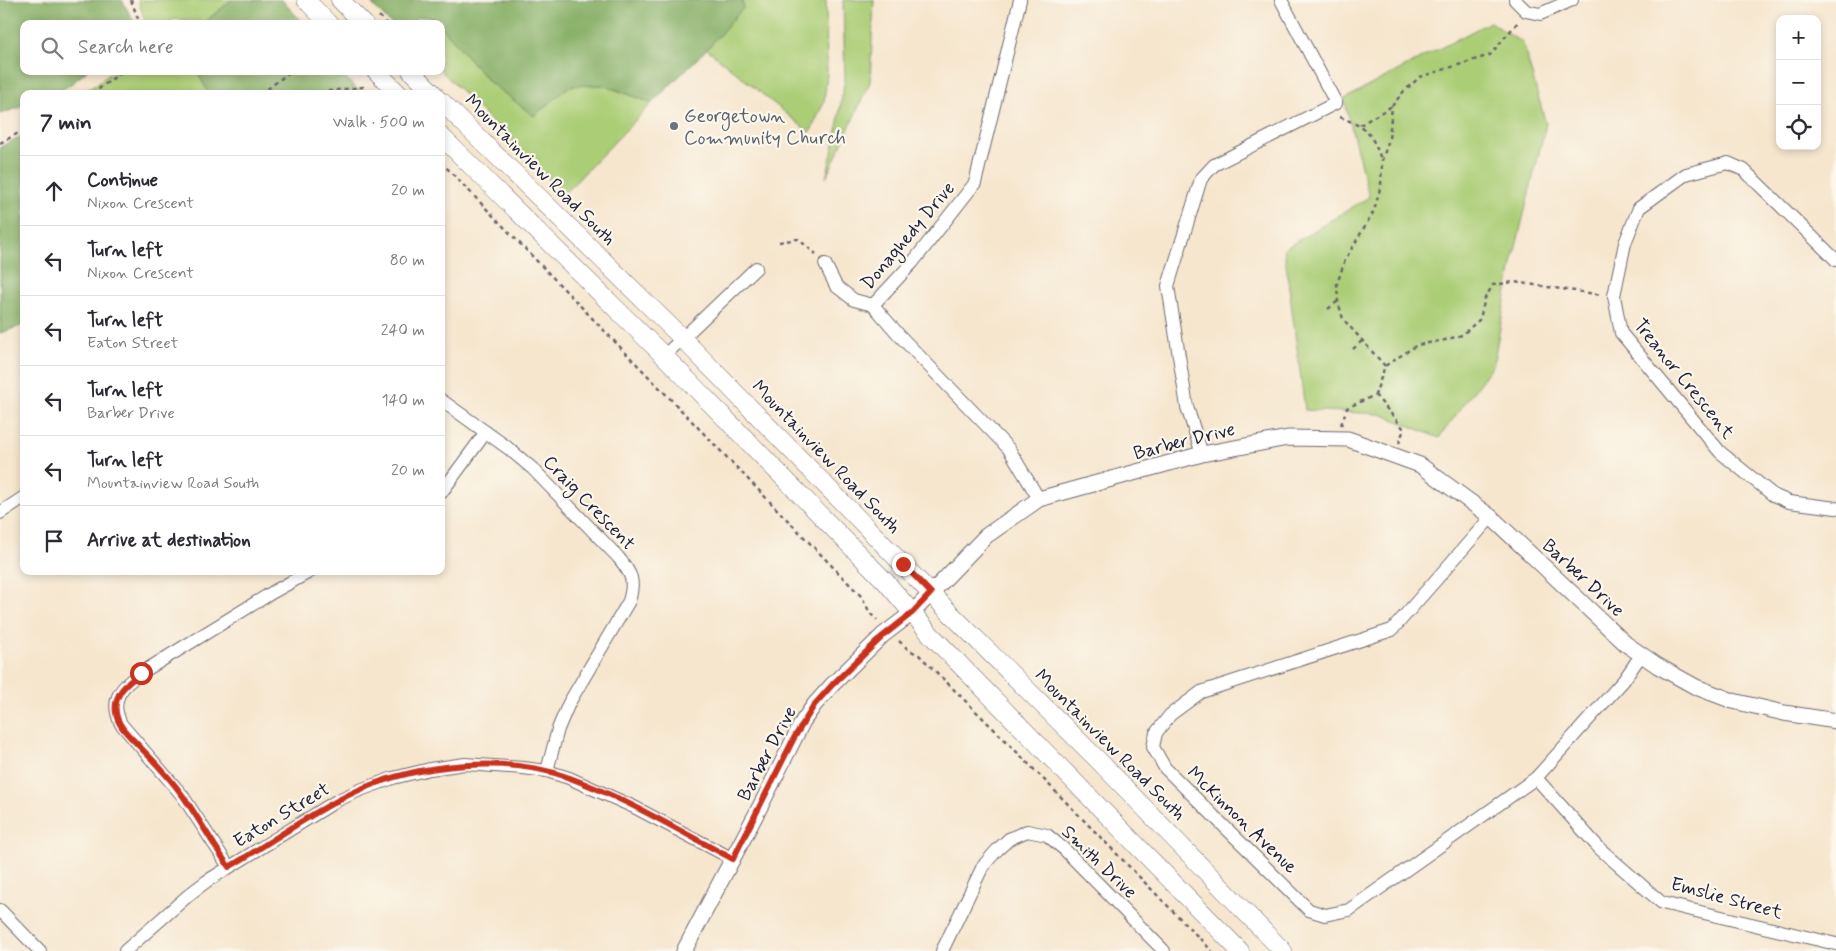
<!DOCTYPE html>
<html lang="en">
<head>
<meta charset="utf-8">
<style>
  body { margin:0; font-family:Mynerve,sans-serif; background:#f7f7f7; color:#2b2b33 }
  .controls { position:absolute; right:15px; top:15px; display:grid; overflow:hidden; border-radius:10px; box-shadow:0 2px 8px #0003 }
  .controls button { width:45px; height:45px; display:grid; place-items:center; padding:0; border:0; border-bottom:1px solid #e1e1e2; background:#fff; color:#2b2b33; font:25px sans-serif }
  .stop { position:absolute; width:15px; height:15px; margin:-11px; border:4px solid #c8321e; border-radius:50%; background:#fff }
  .stop.end { background:#c8321e; border-color:#fff; box-shadow:0 1px 5px #0008 }
  .list { margin:0; padding:0; list-style:none }
  h2 { display:flex; justify-content:space-between; align-items:center; height:65px; margin:0; padding:0 20px; font-size:21px }
  h2 small { font-size:16px; font-weight:400; color:#7c7c81 }
  .list li { display:grid; grid-template-columns:32px 1fr auto; gap:15px; align-items:center; box-sizing:border-box; height:70px; padding:0 20px; border-top:1px solid #e1e1e2 }
  .list b { display:block; font-size:19px; white-space:nowrap }
  .list p { margin:0; font-size:16px; white-space:nowrap; color:#7c7c81 }
  .list em { font-size:16px; font-style:normal; color:#7c7c81 }
  .icon { flex:none; width:28px; height:28px; fill:none; stroke:currentColor; stroke-width:2; stroke-linecap:round; stroke-linejoin:round }
  .map { position:relative; flex:none; width:1836px; height:951px; overflow:hidden }
  .search { position:absolute; background:#fff; box-shadow:0 2px 8px #0003; left:20px; top:20px; width:425px; height:55px; display:flex; align-items:center; gap:12px; box-sizing:border-box; padding:0 18px; border-radius:10px; color:#7c7c81; font-size:19px }
  .panel { position:absolute; background:#fff; box-shadow:0 2px 8px #0003; left:20px; top:90px; width:425px; height:485px; border-radius:10px }
  .map>svg:first-child { display:block }
</style>
</head>
<body>
<div class="map">
<svg width="1836" height="951" viewBox="0 0 1836 951">
  <rect width="100%" height="100%" fill="#fbf7ec"/>
  <filter id="ink" filterUnits="userSpaceOnUse"><feTurbulence type="fractalNoise" baseFrequency=".02" numOctaves="2"/><feDisplacementMap in="SourceGraphic" scale="10" xChannelSelector="R" yChannelSelector="G"/><feConvolveMatrix kernelMatrix="1 2 1 2 8 2 1 2 1" color-interpolation-filters="sRGB"/></filter>
  <filter id="wash" filterUnits="userSpaceOnUse"><feTurbulence type="fractalNoise" baseFrequency=".0096" numOctaves="4" result="noise"/><feDisplacementMap in="SourceGraphic" scale="20" xChannelSelector="R" yChannelSelector="G"/><feGaussianBlur stdDeviation="1.12" result="paint"/><feColorMatrix in="noise" values="0 0 0 0 0 0 0 0 0 0 0 0 0 0 0 0 0 1.4 0 .05"/><feComposite in="paint" operator="in"/></filter>
  <g filter="url(#wash)">
    <rect width="100%" height="100%" fill="#f6e6ce"/>
    <!-- green -->
    <g fill="#abcd76" stroke="#667858">
      <path d="M138,0H232L205,22L175,19L165,24H146Z"/>
      <path d="M741,0H826L827,74L824,102L810,133L707,49L744,7Z"/>
      <path d="M843,0H874L870,82L826,178L835,140L845,78Z"/>
      <path d="M1490,22L1523,43L1546,124L1513,259L1493,365L1439,438L1381,414L1305,410L1284,249L1369,197L1344,99Z"/>
      <path d="M441,26L489,82L603,85L652,103L564,194L441,71Z"/>
      <path d="M114,71H197L209,94H82Z"/>
    </g>
    <!-- forest -->
    <g fill="#88b067" stroke="#556951">
      <path d="M0,0H122L135,24H24V71H87L71,84L55,94H24V106L0,114Z"/>
      <path d="M232,0H282L304,24H202Z"/>
      <path d="M368,0H741L744,7L707,49L652,103L603,85L570,86L534,116L489,82L441,26V24H439L434,18L418,17L412,24H391Z"/>
      <path d="M197,71H340L355,88L368,94H209Z"/>
      <path d="M24,135V325L0,333V147Z"/>
    </g>
  </g>
  <g filter="url(#ink)">
    <g fill="none" stroke-linecap="round" stroke-linejoin="round">
      <defs>
        <g id="minor">
          <path d="M1515,0L1526,11L1540,14L1572,0"/>
          <path d="M1836,260L1744,170L1728,163L1686,174L1639,208L1625,243L1614,296L1621,333L1720,452L1773,495L1789,502L1836,508"/>
          <path d="M825,264L836,286L854,300L873,305"/>
          <path d="M873,305L913,262L975,183L1020,0"/>
          <path d="M873,305L899,335L1009,449L1039,499"/>
          <path d="M664,356L756,268"/>
          <path d="M441,400L508,448L533,469L618,557C632,574 635,581 629,601L569,703L558,729L547,771"/>
          <path d="M1202,454L1187,407L1168,286L1201,179L1214,165L1336,103L1281,0"/>
          <path d="M441,493L486,432"/>
          <path d="M0,513L24,497"/>
          <path d="M1491,517L1392,630L1201,692L1170,715L1156,733L1153,747L1165,768L1309,910L1325,915L1349,910L1536,778L1624,680L1641,655"/>
          <path d="M1536,778L1600,849L1662,903L1836,944"/>
          <path d="M229,867L182,795L121,724C109,700 121,686 141,673L273,592L311,571"/>
          <path d="M0,910L40,951"/>
          <path d="M125,951L191,893L207,881L338,800L360,790L393,778L430,769L465,764L523,768L547,771L569,778L634,807L733,859"/>
          <path d="M942,951L983,866L997,850L1009,839L1027,831L1047,835L1065,850L1164,951"/>
        </g>
        <path id="tertiary" d="M684,951L763,801L803,721L815,704L833,684L883,635L912,613L986,536L1039,499L1202,454L1288,438L1348,439L1420,465L1491,517L1626,644L1658,666L1696,687L1733,701L1784,713L1836,721"/>
        <g id="secondary">
          <path d="M306,0L329,24"/>
          <path d="M340,0L364,24"/>
          <path d="M376,71L399,94"/>
          <path d="M411,71L434,94"/>
          <path d="M441,101L682,338L953,616L1100,762L1283,951"/>
          <path d="M441,136L664,356L886,582L931,635L1240,951"/>
        </g>
      </defs>
      <!-- minor casing -->
      <use href="#minor" stroke="#6c676e" stroke-width="14"/>
      <!-- tertiary casing -->
      <use href="#tertiary" stroke="#6c676e" stroke-width="17"/>
      <!-- secondary casing -->
      <use href="#secondary" stroke="#6c676e" stroke-width="19"/>
      <!-- path -->
      <g stroke="#6c676e" stroke-width="2.5" stroke-dasharray="4 4" stroke-linecap="butt">
        <path d="M131,0L140,24"/>
        <path d="M379,16L387,24"/>
        <path d="M92,94L123,71"/>
        <path d="M261,94L291,71"/>
        <path d="M304,94L363,87L371,94"/>
        <path d="M1340,117C1367,128 1371,132 1381,159"/>
        <path d="M1360,125L1392,106"/>
        <path d="M0,143L24,130"/>
        <path d="M441,162L862,597L870,613L877,620"/>
        <path d="M779,242L798,239L816,254"/>
        <path d="M1328,309L1338,301"/>
        <path d="M1353,349L1362,341"/>
        <path d="M1385,366L1343,319L1338,301L1337,284L1345,260L1374,211L1381,185L1382,160L1389,140L1392,106L1404,91L1420,77L1490,55L1518,22"/>
        <path d="M1375,395L1404,429L1399,443"/>
        <path d="M1341,425L1347,408L1375,395L1385,366L1417,345L1445,340L1462,335L1480,319L1485,298L1493,285L1514,282L1602,295"/>
        <path d="M899,641L909,650L919,655L1010,745L1212,951"/>
      </g>
      <!-- minor -->
      <use href="#minor" stroke="#fff" stroke-width="12"/>
      <!-- tertiary -->
      <use href="#tertiary" stroke="#fff" stroke-width="15"/>
      <!-- secondary -->
      <use href="#secondary" stroke="#fff" stroke-width="18"/>
    </g>
  </g>
  <g fill="none" stroke-linecap="round" stroke-linejoin="round" filter="url(#ink)">
    <!-- route -->
    <path stroke="#c8321e" stroke-width="6" d="M141,673C127,683 113,694 116,713C118,727 131,737 140,747C155,762 170,778 183,796C199,819 213,844 229,867C272,842 313,811 359,790C420,763 507,755 570,778C627,799 679,831 733,859L794,738L815,704L833,684L883,636L912,613L931,593L903,564"/>
  </g>
  <!-- markers -->
  <circle fill="#6b7280" stroke="#fbf7ec" stroke-width="2" cx="674" cy="126" r="5"/>
  <g text-anchor="middle" stroke-width="4.5" stroke-linejoin="round" paint-order="stroke">
    <!-- worship labels -->
    <g font-size="19" fill="#5b616d" stroke="#fbf7ec" text-anchor="start">
      <text x="684" y="122">Georgetown<tspan x="684" dy="22">Community Church</tspan></text>
    </g>
    <!-- street labels -->
    <g font-size="19" fill="#22223b" stroke="#fbf7ec">
      <text transform="translate(541 169) rotate(45)" y="7">Mountainview Road South</text>
      <text transform="translate(907 235) rotate(-50)" y="7">Donaghedy Drive</text>
      <text transform="translate(1685 378) rotate(51)" y="7">Treanor Crescent</text>
      <text transform="translate(1184 440) rotate(-14)" y="7">Barber Drive</text>
      <text transform="translate(827 456) rotate(46)" y="7">Mountainview Road South</text>
      <text transform="translate(590 502) rotate(46)" y="7">Craig Crescent</text>
      <text transform="translate(1584 577) rotate(43)" y="7">Barber Drive</text>
      <text transform="translate(1111 744) rotate(45)" y="7">Mountainview Road South</text>
      <text transform="translate(766 753) rotate(-62)" y="7">Barber Drive</text>
      <text transform="translate(281 814) rotate(-31)" y="7">Eaton Street</text>
      <text transform="translate(1243 819) rotate(44)" y="7">McKinnon Avenue</text>
      <text transform="translate(1100 861) rotate(44)" y="7">Smith Drive</text>
      <text transform="translate(1727 897) rotate(15)" y="7">Emslie Street</text>
    </g>
  </g>
</svg>
<div class="controls">
<button>+</button>
<button>−</button>
<button><svg class="icon" aria-label="locate" viewBox="0 0 24 24"><circle cx="12" cy="12" r="6"/><path d="M12 2v4M12 18v4M2 12h4M18 12h4"/></svg></button>
</div>
<div class="stop" style="left:141px;top:673px"></div>
<div class="stop end" style="left:903px;top:564px"></div>
<div class="search"><svg class="icon" aria-label="search" viewBox="0 0 24 24"><circle cx="10" cy="10" r="6"/><path d="M15 15l6 6"/></svg>Search here</div>
<section class="panel">
<h2>7 min<small>Walk · 500 m</small></h2>
<ul class="list">
<li><svg class="icon" aria-label="ahead" viewBox="0 0 24 24"><path d="M12 20V5M6 11l6-6 6 6"/></svg><div><b>Continue</b><p>Nixon Crescent</p></div><em>20 m</em></li>
<li><svg class="icon" aria-label="left" viewBox="0 0 24 24"><path d="M17 20v-9H6M10 6l-5 5 5 5"/></svg><div><b>Turn left</b><p>Nixon Crescent</p></div><em>80 m</em></li>
<li><svg class="icon" aria-label="left" viewBox="0 0 24 24"><path d="M17 20v-9H6M10 6l-5 5 5 5"/></svg><div><b>Turn left</b><p>Eaton Street</p></div><em>240 m</em></li>
<li><svg class="icon" aria-label="left" viewBox="0 0 24 24"><path d="M17 20v-9H6M10 6l-5 5 5 5"/></svg><div><b>Turn left</b><p>Barber Drive</p></div><em>140 m</em></li>
<li><svg class="icon" aria-label="left" viewBox="0 0 24 24"><path d="M17 20v-9H6M10 6l-5 5 5 5"/></svg><div><b>Turn left</b><p>Mountainview Road South</p></div><em>20 m</em></li>
<li><svg class="icon" aria-label="arrive" viewBox="0 0 24 24"><path d="M6 21V4h12l-3 4 3 4H6"/></svg><div><b>Arrive at destination</b></div></li>
</ul>
</section>
</div>
</body>
</html>
